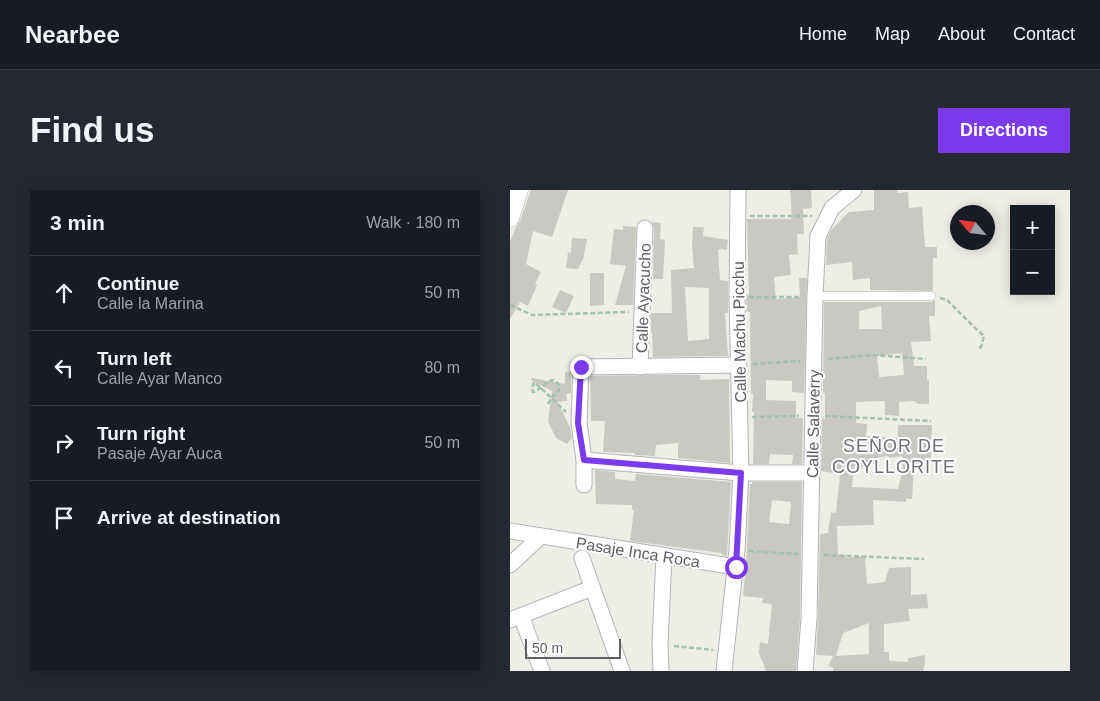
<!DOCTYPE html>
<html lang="en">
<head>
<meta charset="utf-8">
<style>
  body { margin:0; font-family:Helvetica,sans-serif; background:#242831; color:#f1f3f6 }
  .controls { position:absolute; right:15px; top:15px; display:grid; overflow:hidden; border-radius:0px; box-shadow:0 2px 12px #0003 }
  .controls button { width:45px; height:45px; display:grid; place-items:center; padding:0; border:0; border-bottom:1px solid #363941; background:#171b24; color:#f1f3f6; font:25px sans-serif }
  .compass { position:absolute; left:440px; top:15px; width:45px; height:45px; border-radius:50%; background:#171b24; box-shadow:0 2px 12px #0003; rotate:298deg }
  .scale { position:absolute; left:15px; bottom:12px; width:96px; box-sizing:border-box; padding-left:5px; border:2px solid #5e5f64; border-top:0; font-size:14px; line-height:18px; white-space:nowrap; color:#5e5f64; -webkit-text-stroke:4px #fff; paint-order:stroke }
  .stop { position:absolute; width:15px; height:15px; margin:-11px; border:4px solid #7c3aed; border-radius:50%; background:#fff }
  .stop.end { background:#7c3aed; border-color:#fff; box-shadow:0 1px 5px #0008 }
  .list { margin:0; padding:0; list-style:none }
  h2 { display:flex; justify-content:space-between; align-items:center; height:65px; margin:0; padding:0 20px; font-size:21px }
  h2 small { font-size:16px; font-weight:400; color:#9ea1a6 }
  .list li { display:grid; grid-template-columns:32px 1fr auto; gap:15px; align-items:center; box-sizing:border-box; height:75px; padding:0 20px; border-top:1px solid #363941 }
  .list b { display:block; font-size:19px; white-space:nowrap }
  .list p { margin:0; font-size:16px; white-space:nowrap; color:#9ea1a6 }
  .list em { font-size:16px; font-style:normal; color:#9ea1a6 }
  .icon { flex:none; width:28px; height:28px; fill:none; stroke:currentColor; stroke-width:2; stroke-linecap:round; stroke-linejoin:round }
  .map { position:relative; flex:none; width:560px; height:481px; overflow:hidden; border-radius:0px }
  header { display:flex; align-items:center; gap:30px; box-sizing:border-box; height:70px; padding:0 25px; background:#171b24; border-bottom:1px solid #363941 }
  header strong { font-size:24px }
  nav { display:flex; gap:28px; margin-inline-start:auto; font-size:18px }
  .intro { display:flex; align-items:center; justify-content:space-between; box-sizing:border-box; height:120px; padding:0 30px }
  h1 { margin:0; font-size:35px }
  .button { padding:12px 22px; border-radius:0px; background:#7c3aed; color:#fff; font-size:18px; font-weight:700 }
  main { display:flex; gap:30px; padding:0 30px }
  aside { flex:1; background:#171b24; border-radius:0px; box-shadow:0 2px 12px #0003 }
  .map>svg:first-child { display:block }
</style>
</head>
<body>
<header>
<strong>Nearbee</strong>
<nav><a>Home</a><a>Map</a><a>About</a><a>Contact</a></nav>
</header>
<div class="intro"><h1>Find us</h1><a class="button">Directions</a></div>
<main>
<aside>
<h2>3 min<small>Walk · 180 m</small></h2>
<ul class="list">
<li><svg class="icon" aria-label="ahead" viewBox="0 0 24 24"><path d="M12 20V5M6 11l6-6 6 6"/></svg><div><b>Continue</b><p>Calle la Marina</p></div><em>50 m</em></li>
<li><svg class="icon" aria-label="left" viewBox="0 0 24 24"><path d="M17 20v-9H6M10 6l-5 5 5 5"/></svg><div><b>Turn left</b><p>Calle Ayar Manco</p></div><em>80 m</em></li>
<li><svg class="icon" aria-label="right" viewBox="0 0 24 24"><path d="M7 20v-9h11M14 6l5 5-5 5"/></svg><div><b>Turn right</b><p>Pasaje Ayar Auca</p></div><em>50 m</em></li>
<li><svg class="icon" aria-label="arrive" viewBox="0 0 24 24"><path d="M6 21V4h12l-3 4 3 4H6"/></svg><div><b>Arrive at destination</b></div></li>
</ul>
</aside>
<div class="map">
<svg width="560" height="481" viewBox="0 0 560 481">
  <rect width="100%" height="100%" fill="#eeede6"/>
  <!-- building -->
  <g fill="#c9c8c2" fill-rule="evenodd">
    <path d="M21,0H58L42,47L23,41L16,74L31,82L25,94L27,95L18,116L10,112L0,129V52L6,37L10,31Z"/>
    <path d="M280,0H301L302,18L293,19L294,44H287L288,64L279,65L281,85L264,87L266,109L290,107L289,88H297L294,203L282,202V191L256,190V210L286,211V228H293L292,274H282L283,265L260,264L259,274H243L244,222H242L243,204L241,203L240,122H237L236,105H239L237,29H282Z"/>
    <path d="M364,0H387L388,3L398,2L399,18L412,17L415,57H427V68H423V101L360,100V88L343,90L342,72L316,75L317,48L322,39L339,22L364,20Z"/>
    <path d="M142,32L151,33L150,49L155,50L153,89H143L144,38Z"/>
    <path d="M113,36L126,37L123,115H105L116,76L100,74L104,39L113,40Z"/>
    <path d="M183,37H194L193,46L218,50L217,60L208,59L210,90L218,91V123H215L218,166L143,167L142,143H141V123H162L161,80L184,78L182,54ZM175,97L199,98V149L178,151Z"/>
    <path d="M62,48L77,49L73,69L68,79L56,78L58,62L61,63Z"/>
    <path d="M80,83H94V115L80,116Z"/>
    <path d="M50,100L64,106L56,123L42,117Z"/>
    <path d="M425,110V126H419L421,151L401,152L404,176H417V190H419V214H408L404,211L389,212V226L375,225V211L346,212V233L357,234L356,246L388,248V235H422L420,277L404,278L402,309H396V312L363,310L364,335L327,336L328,365H336V368L355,366L357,394L375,392L379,378L401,377V405L417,404L418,418L398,419L400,431L374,434V462H379V471L398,472V468L415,465V473L413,481H323V478L318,476L323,466L306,465L308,428L310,344L318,343L321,322L326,323L330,284L311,281L312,228L315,229V203H313L314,112H421ZM371,116L372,139H349V121ZM392,163L394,185L369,187L367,166ZM378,266L379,268L392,266L393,279L388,299L342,297L344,277H357L358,269ZM359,433V464L326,466L333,443Z"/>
    <path d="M55,182H61V203L56,204L57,211L48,212L60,238L62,248L57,254L46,248L38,232L42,201L21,190L22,188L55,194Z"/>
    <path d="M144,185H190V190L219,189L220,273L168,268V253L146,255L145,266L125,265V263L93,262L95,231H81L80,186Z"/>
    <path d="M85,280L105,282V289L125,291L126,284L221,292L217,366L212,365V363L120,351L124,320H122V315L86,314Z"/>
    <path d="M242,292H292L290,428L286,481H256L249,463L250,452L258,454L262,414L252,413L253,408L233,406L236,375L240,294H242ZM262,310L281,312L279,334L259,332Z"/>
  </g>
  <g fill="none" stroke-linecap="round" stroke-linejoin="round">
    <defs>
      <path id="service" d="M305,106H421"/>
      <g id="minor">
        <path d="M130,177L135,38"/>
        <path d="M74,270L231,283H302"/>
        <path d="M74,295V270L69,233L71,177L229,175"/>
        <path d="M0,341L226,377"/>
        <path d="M72,368L112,481"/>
        <path d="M0,375L30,347"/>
        <path d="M11,426L32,481"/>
        <path d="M0,430L82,398"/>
        <path d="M151,481L150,455L154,366"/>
        <path d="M214,481L227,360L231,283L227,108L228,0"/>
        <path d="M295,481L299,428L305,106L308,46L322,18L344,0"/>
      </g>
      <path id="tertiary" d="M0,28L9,0"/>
    </defs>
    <!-- service casing -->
    <use href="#service" stroke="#b3b4b9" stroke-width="9"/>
    <!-- minor casing -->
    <use href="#minor" stroke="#b3b4b9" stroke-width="17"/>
    <!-- tertiary casing -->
    <use href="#tertiary" stroke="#b3b4b9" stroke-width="19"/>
    <!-- path -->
    <g stroke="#a0c2af" stroke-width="2.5" stroke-dasharray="5 2.5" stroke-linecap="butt">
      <path d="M240,26H302"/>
      <path d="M239,107H291"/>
      <path d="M430,108L437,110L463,136L474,146L471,157L468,158"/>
      <path d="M0,115L22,125L119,122"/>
      <path d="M318,169L363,165L416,169"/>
      <path d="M243,174L290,171"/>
      <path d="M38,214L42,207C50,201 53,196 44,190C35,191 31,200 23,202L22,199L24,192C35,202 46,212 56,222"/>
      <path d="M315,226L421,231"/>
      <path d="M242,227L289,226"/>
      <path d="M239,361L288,364"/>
      <path d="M314,365L414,369"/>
      <path d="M164,456L203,460"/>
    </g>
    <!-- service -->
    <use href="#service" stroke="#fff" stroke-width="8"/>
    <!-- minor -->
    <use href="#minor" stroke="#fff" stroke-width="15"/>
    <!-- tertiary -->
    <use href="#tertiary" stroke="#fff" stroke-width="18"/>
  </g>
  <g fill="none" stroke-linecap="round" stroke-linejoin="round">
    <!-- route -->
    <path stroke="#7c3aed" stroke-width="6" d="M71,177L68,233L74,270L231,283L226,377"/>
  </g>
  <g text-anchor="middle" stroke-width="4" stroke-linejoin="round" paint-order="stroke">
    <!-- street labels -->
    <g font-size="16" fill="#5e5f64" stroke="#fff">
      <text transform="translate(133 108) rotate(-88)" y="6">Calle Ayacucho</text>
      <text transform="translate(229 142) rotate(-91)" y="6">Calle Machu Picchu</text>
      <text transform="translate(303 234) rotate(-89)" y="6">Calle Salaverry</text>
      <text transform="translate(128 362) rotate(9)" y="6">Pasaje Inca Roca</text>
    </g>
    <!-- neighbourhood labels -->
    <g font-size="18" letter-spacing="1" fill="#6f7176" stroke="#fff">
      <text x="384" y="262">SEÑOR DE<tspan x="384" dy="21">COYLLORITE</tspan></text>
    </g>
  </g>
</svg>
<div class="controls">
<button>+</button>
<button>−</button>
</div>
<svg class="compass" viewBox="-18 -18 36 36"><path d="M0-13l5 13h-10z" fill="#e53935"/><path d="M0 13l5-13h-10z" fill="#9ea1a6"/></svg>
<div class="scale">50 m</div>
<div class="stop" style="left:226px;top:377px"></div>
<div class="stop end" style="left:71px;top:177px"></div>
</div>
</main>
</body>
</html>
